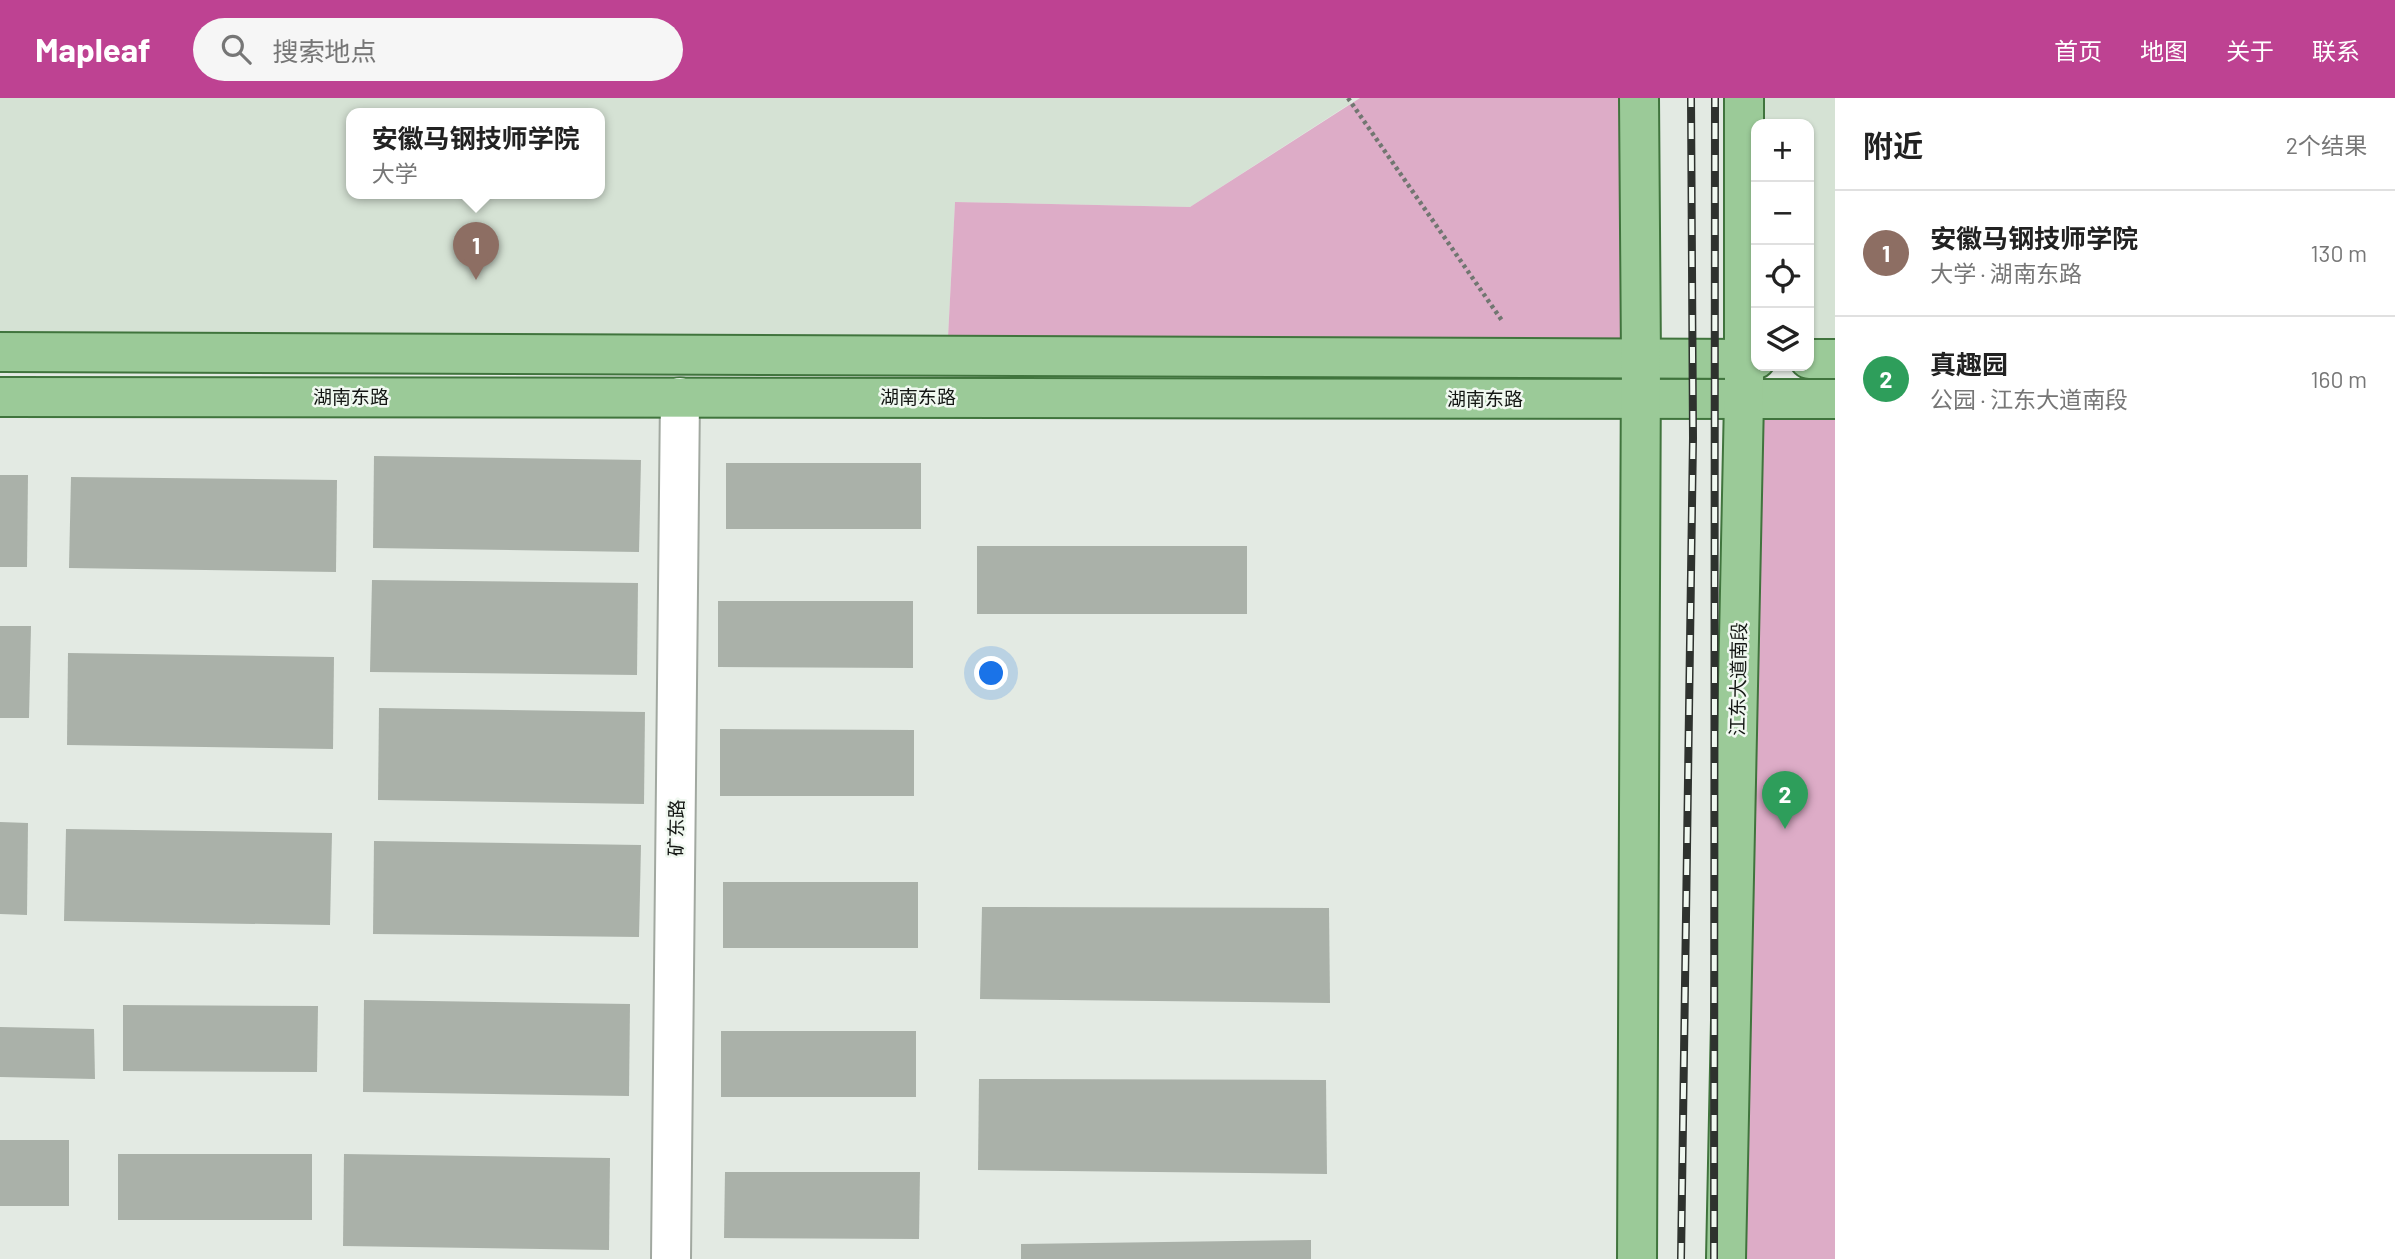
<!DOCTYPE html>
<html lang="zh">
<head>
<meta charset="utf-8">
<style>
  body { margin:0; font-family:Barlow,"Noto Sans SC",sans-serif; background:#f6f6f6; color:#222 }
  .controls { position:absolute; right:21px; top:21px; display:grid; overflow:hidden; border-radius:14px; box-shadow:0 2px 5px #0004 }
  .controls button { width:63px; height:63px; display:grid; place-items:center; padding:0; border:0; border-bottom:2px solid #e0e0e0; background:#fff; color:#222; font:35px sans-serif }
  .you { position:absolute; left:992px; top:576px; width:24px; height:24px; margin:-18px; border:5px solid #fff; border-radius:50%; background:#1a73e8; box-shadow:0 0 0 10px #1a73e833 }
  .badge { display:grid; place-items:center; width:46px; height:46px; border-radius:50%; background:#be4292; color:#fff; font-size:23px; font-weight:700 }
  .pin { position:absolute; translate:-50% -58px; filter:drop-shadow(0 2px 4px #0008) }
  .pin::after { content:''; position:absolute; top:37px; width:24px; height:21px; background:inherit; clip-path:polygon(0 0,100% 0,50% 100%) }
  .popup { position:absolute; left:346px; top:10px; width:259px; height:91px; box-sizing:border-box; display:grid; place-content:center; border-radius:14px; background:#fff; filter:drop-shadow(0 2px 5px #0005); font-size:23px; white-space:nowrap; color:#767676 }
  .popup b { font-size:26px; color:#222 }
  .popup::after { content:''; position:absolute; left:50%; top:100%; margin-left:-14px; border:14px solid transparent; border-top-color:#fff }
  .list { margin:0; padding:0; list-style:none }
  h2 { display:flex; justify-content:space-between; align-items:center; height:91px; margin:0; padding:0 28px; font-size:30px }
  h2 small { font-size:23px; font-weight:400; color:#767676 }
  .list li { display:grid; grid-template-columns:46px 1fr auto; gap:21px; align-items:center; box-sizing:border-box; height:126px; padding:0 28px; border-top:2px solid #e0e0e0 }
  .list b { display:block; font-size:26px; white-space:nowrap }
  .list p { margin:0; font-size:23px; white-space:nowrap; color:#767676 }
  .list em { font-size:23px; font-style:normal; color:#767676 }
  .icon { flex:none; width:38px; height:38px; fill:none; stroke:currentColor; stroke-width:2; stroke-linecap:round; stroke-linejoin:round }
  .map { position:relative; flex:none; width:1835px; height:1161px; overflow:hidden }
  header { display:flex; align-items:center; gap:42px; box-sizing:border-box; height:98px; padding:0 35px; background:#be4292; color:#fff }
  header strong { font-size:33px }
  nav { display:flex; gap:38px; margin-inline-start:auto; font-size:24px }
  .search { width:490px; height:63px; background:#f6f6f6; display:flex; align-items:center; gap:18px; box-sizing:border-box; padding:0 24px; border-radius:38px; color:#767676; font-size:26px }
  main { display:flex }
  aside { flex:1; background:#fff }
  .map>svg:first-child { display:block }
</style>
</head>
<body>
<header>
<strong>Mapleaf</strong>
<div class="search"><svg class="icon" aria-label="search" viewBox="0 0 24 24"><circle cx="10" cy="10" r="6"/><path d="M15 15l6 6"/></svg>搜索地点</div>
<nav><a>首页</a><a>地图</a><a>关于</a><a>联系</a></nav>
</header>
<main>
<div class="map">
<svg width="1835" height="1161" viewBox="0 0 1835 1161">
  <rect width="100%" height="100%" fill="#e3eae3"/>
  <!-- built -->
  <g fill="#d5e2d4" fill-rule="evenodd">
    <path d="M0,0H1348L1351,5L1190,109L955,104L947,259L0,254ZM352,16H600V96H352Z"/>
    <path d="M1744,0H1835V261H1809V26H1756Z"/>
  </g>
  <!-- green -->
  <g fill="#ddacc7">
    <path d="M1360,0H1625L1627,252L947,259L955,104L1190,109Z"/>
    <path d="M1835,301V1161H1726L1744,302Z"/>
  </g>
  <!-- building -->
  <g fill="#aab1a9">
    <path d="M374,358L641,362L639,454L373,450Z"/>
    <rect x="726" y="365" width="195" height="66"/>
    <path d="M0,377H28L27,469H0Z"/>
    <path d="M71,379L337,382L336,474L69,470Z"/>
    <rect x="977" y="448" width="270" height="68"/>
    <path d="M372,482L638,485L637,577L370,574Z"/>
    <path d="M718,503H913V570L718,569Z"/>
    <path d="M0,528H31L29,620H0Z"/>
    <path d="M68,555L334,559L333,651L67,647Z"/>
    <path d="M379,610L645,614L644,706L378,702Z"/>
    <path d="M720,631L914,632V698H720Z"/>
    <path d="M0,724L28,725L27,817L0,816Z"/>
    <path d="M66,731L332,735L330,827L64,823Z"/>
    <path d="M374,743L641,747L639,839L373,836Z"/>
    <rect x="723" y="784" width="195" height="66"/>
    <path d="M982,809L1329,810L1330,905L980,901Z"/>
    <path d="M364,902L630,906L629,998L363,994Z"/>
    <path d="M123,907L318,908L317,974L123,973Z"/>
    <path d="M0,929L94,931L95,981L0,979Z"/>
    <rect x="721" y="933" width="195" height="66"/>
    <path d="M979,981L1326,982L1327,1076L978,1072Z"/>
    <rect x="0" y="1042" width="69" height="66"/>
    <rect x="118" y="1056" width="194" height="66"/>
    <path d="M344,1056L610,1060L609,1152L343,1148Z"/>
    <path d="M725,1074H920L919,1141L724,1140Z"/>
    <path d="M1311,1142V1161H1021V1146Z"/>
  </g>
  <g fill="none" stroke-linecap="round" stroke-linejoin="round">
    <defs>
      <path id="minor" d="M671,1161L680,299"/>
      <g id="major">
        <path d="M0,254L1756,261"/>
        <path d="M1809,261H1835"/>
        <path d="M0,299L1835,301"/>
        <path d="M1637,1161L1641,261L1639,0"/>
        <path d="M1726,1161L1744,302V0"/>
      </g>
    </defs>
    <!-- minor casing -->
    <use href="#minor" stroke="#a1a8a0" stroke-width="42"/>
    <!-- major casing -->
    <use href="#major" stroke="#40743d" stroke-width="42"/>
    <!-- path -->
    <path stroke="#717671" stroke-width="4.5" stroke-dasharray="3.5 3.5" stroke-linecap="butt" d="M1348,0L1503,224"/>
    <!-- minor -->
    <use href="#minor" stroke="#fff" stroke-width="38"/>
    <!-- major -->
    <use href="#major" stroke="#9bca98" stroke-width="38"/>
    <defs>
      <g id="rail">
        <path d="M1681,1161L1693,340L1691,0"/>
        <path d="M1714,1161L1715,0"/>
      </g>
    </defs>
    <!-- rail casing -->
    <use href="#rail" stroke="#2e322e" stroke-width="8"/>
    <!-- rail -->
    <use href="#rail" stroke="#f0f8f0" stroke-width="5" stroke-dasharray="16" stroke-linecap="butt"/>
  </g>
  <g text-anchor="middle" stroke-width="5" stroke-linejoin="round" paint-order="stroke">
    <!-- street labels -->
    <g font-size="19" fill="#131613" stroke="#f0f8f0">
      <text x="351" y="306">湖南东路</text>
      <text x="918" y="306">湖南东路</text>
      <text x="1485" y="308">湖南东路</text>
      <text transform="translate(1738 581) rotate(-89)" y="7">江东大道南段</text>
      <text transform="translate(676 730) rotate(-89)" y="7">矿东路</text>
    </g>
  </g>
</svg>
<div class="controls">
<button>+</button>
<button>−</button>
<button><svg class="icon" aria-label="locate" viewBox="0 0 24 24"><circle cx="12" cy="12" r="6"/><path d="M12 2v4M12 18v4M2 12h4M18 12h4"/></svg></button>
<button><svg class="icon" aria-label="layers" viewBox="0 0 24 24"><path d="M12 4l9 5-9 5-9-5zM3 14l9 5 9-5"/></svg></button>
</div>
<div class="you"></div>
<div class="pin badge" style="left:476px;top:182px;background:#8d6e63">1</div>
<div class="popup"><b>安徽马钢技师学院</b>大学</div>
<div class="pin badge" style="left:1785px;top:731px;background:#2e9e5b">2</div>
</div>
<aside>
<h2>附近<small>2个结果</small></h2>
<ul class="list">
<li><span class="badge" style="background:#8d6e63">1</span><div><b>安徽马钢技师学院</b><p>大学 · 湖南东路</p></div><em>130 m</em></li>
<li><span class="badge" style="background:#2e9e5b">2</span><div><b>真趣园</b><p>公园 · 江东大道南段</p></div><em>160 m</em></li>
</ul>
</aside>
</main>
</body>
</html>
